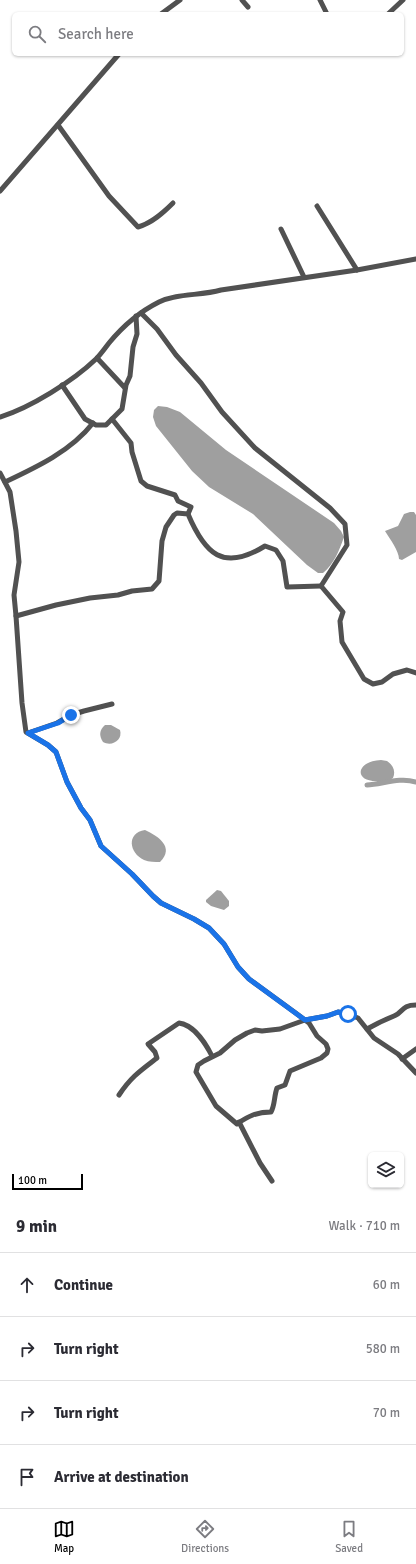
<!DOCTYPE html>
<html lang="en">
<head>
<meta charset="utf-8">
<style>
  body { margin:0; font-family:Signika,sans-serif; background:#f7f7f7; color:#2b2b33 }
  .controls { position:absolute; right:12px; bottom:12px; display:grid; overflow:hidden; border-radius:6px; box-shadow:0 1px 3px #0004 }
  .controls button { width:36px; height:36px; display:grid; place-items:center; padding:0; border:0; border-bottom:1px solid #e1e1e2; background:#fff; color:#2b2b33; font:20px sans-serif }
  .scale { position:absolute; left:12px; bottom:10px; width:71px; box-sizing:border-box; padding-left:4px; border:2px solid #000; border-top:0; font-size:11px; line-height:14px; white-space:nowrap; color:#000; -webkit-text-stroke:3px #fff; paint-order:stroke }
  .stop { position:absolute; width:12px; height:12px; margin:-9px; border:3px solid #1a73e8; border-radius:50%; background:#fff }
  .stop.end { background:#1a73e8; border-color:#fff; box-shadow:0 1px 4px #0008 }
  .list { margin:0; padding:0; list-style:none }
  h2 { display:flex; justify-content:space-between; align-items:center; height:52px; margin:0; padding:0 16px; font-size:17px }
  h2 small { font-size:13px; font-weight:400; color:#7c7c81 }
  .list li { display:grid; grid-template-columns:26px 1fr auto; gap:12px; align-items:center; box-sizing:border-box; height:64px; padding:0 16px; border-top:1px solid #e1e1e2 }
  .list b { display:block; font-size:15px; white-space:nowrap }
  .list em { font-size:13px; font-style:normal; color:#7c7c81 }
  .icon { flex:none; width:22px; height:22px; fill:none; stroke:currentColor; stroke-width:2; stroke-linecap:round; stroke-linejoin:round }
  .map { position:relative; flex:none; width:416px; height:1200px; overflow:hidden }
  .search { position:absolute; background:#fff; box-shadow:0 1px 3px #0004; left:12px; right:12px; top:12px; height:44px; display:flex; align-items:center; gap:10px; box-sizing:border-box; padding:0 14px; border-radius:6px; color:#7c7c81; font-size:15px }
  .sheet { height:308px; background:#fff }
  nav { display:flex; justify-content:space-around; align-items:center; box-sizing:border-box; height:56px; border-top:1px solid #e1e1e2; background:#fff; font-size:11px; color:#7c7c81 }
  nav a { display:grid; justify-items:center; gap:2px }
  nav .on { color:#000 }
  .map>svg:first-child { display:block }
</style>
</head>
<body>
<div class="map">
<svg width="416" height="1200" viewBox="0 0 416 1200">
  <rect width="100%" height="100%" fill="#fff"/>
  <!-- water -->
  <g fill="#9f9f9f">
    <path d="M158,406L167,407L180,412L226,450L334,523L341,531L344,537C339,551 334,564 323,573H318L307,565L253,514L209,487L192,471L156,426L153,417L154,410Z"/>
    <path d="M410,512H414L416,515V552L402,560L399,559C399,551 390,539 385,531L398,526L404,514Z"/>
    <path d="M105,725H111L120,730C123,740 112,747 103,742C99,736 99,730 105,725Z"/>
    <path d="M381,760L387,761C393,765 396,771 393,778C388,782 384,781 378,781C353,782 356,761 381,760Z"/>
    <path d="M145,830C158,836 175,847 160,862C155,862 149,862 144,860C129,853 126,833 145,830Z"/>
    <path d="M217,890L221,891L229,901V906L224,910L211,906L206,902V900Z"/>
  </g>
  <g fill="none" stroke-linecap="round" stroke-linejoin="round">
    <!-- canal -->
    <path stroke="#9f9f9f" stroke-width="5" d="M367,785C383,784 400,777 416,782"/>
    <!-- minor -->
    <g stroke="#515151" stroke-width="5">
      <path d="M242,0L248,7"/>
      <path d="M320,0L327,14"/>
      <path d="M161,14L180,0"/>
      <path d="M388,14L403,0"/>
      <path d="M58,125L109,196L138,227C152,223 163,213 173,203"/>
      <path d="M0,191L119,54"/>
      <path d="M317,206L357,270"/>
      <path d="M281,229L304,277"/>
      <path d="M141,313L157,329L176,355L201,383L222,412L255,448L330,508L345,524L347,545L321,586L343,612L340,621L342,642L364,679L373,684L382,682L393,674L407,670L416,673"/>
      <path d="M97,358L125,388"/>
      <path d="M62,385L85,419L96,425H106L122,409L126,385L130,376L133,347L137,334L136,316"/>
      <path d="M0,417C30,408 73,381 96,359C101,354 105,348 109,343C123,326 139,312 159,302C178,293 200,296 221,290L357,270L416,259"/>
      <path d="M112,419L131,443L132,452L141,481L147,486L175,495L178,501L191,507L188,514"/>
      <path d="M0,473L10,492L16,531L19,562L14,595L16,616L22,703L26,732L48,745L56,752L67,782L81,808L90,820L101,846L132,874L153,896L161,903L194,919L209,928L224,944L238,967L249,979L297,1014L305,1020L327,1016L338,1012L348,1014L358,1018L374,1038L398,1054L416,1073"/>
      <path d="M5,482C37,467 71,451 93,423"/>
      <path d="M16,616L56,605L90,598L118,595L132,591L152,589L159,581L162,541L166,527L174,515L177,513L188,514C205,554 223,572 265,546L276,550L283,561L287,587L321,586"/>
      <path d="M28,733L57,723L71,715L84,711L112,704"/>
      <path d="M305,1020L309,1023L317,1036L326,1044L328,1049L327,1053L321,1058L290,1071L285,1085L277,1088C274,1096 275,1105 271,1112C257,1112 248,1116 237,1124L216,1106L196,1072L198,1065L204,1061L220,1053L235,1040L247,1033L255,1030L262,1031L280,1029Z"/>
      <path d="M367,1029C376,1024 384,1020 394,1016C404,1012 401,1005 416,1005"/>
      <path d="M402,1059L416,1049"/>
      <path d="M119,1095C131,1077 140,1071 157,1058L155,1052L148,1044L179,1023C194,1025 206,1044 212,1056"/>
      <path d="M239,1122L260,1163L272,1181"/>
    </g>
  </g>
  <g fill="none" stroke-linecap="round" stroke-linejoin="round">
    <!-- route -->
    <path stroke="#1a73e8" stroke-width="5" d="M71,715L58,723L28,733L48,745L56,752L67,782L81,808L90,820L101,846L132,874L153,896L161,903L194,919L209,928L224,944L238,967L249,979L305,1020L327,1016L338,1012L348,1014"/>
  </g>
</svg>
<div class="controls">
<button><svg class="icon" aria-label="layers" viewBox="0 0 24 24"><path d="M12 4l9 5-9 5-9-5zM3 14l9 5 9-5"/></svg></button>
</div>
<div class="scale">100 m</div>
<div class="stop" style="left:348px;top:1014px"></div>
<div class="stop end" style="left:71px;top:715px"></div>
<div class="search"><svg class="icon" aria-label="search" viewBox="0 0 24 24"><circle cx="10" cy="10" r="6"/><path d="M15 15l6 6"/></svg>Search here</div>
</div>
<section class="sheet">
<h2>9 min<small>Walk · 710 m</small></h2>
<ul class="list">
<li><svg class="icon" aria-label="ahead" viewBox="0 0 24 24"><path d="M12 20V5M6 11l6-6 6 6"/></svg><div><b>Continue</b></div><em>60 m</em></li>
<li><svg class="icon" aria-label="right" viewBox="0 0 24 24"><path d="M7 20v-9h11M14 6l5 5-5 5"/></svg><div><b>Turn right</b></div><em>580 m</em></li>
<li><svg class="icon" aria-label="right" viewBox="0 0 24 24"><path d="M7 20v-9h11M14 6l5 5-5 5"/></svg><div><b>Turn right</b></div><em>70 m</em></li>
<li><svg class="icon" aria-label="arrive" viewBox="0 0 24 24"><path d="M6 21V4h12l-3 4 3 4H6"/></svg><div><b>Arrive at destination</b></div></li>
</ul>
</section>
<nav>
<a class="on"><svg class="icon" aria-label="map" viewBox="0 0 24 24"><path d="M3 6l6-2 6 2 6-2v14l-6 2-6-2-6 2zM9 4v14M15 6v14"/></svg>Map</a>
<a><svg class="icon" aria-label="directions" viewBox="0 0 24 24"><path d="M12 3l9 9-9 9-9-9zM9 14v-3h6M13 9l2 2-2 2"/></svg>Directions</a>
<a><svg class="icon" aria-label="saved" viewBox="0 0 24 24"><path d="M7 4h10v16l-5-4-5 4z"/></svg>Saved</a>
</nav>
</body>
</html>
